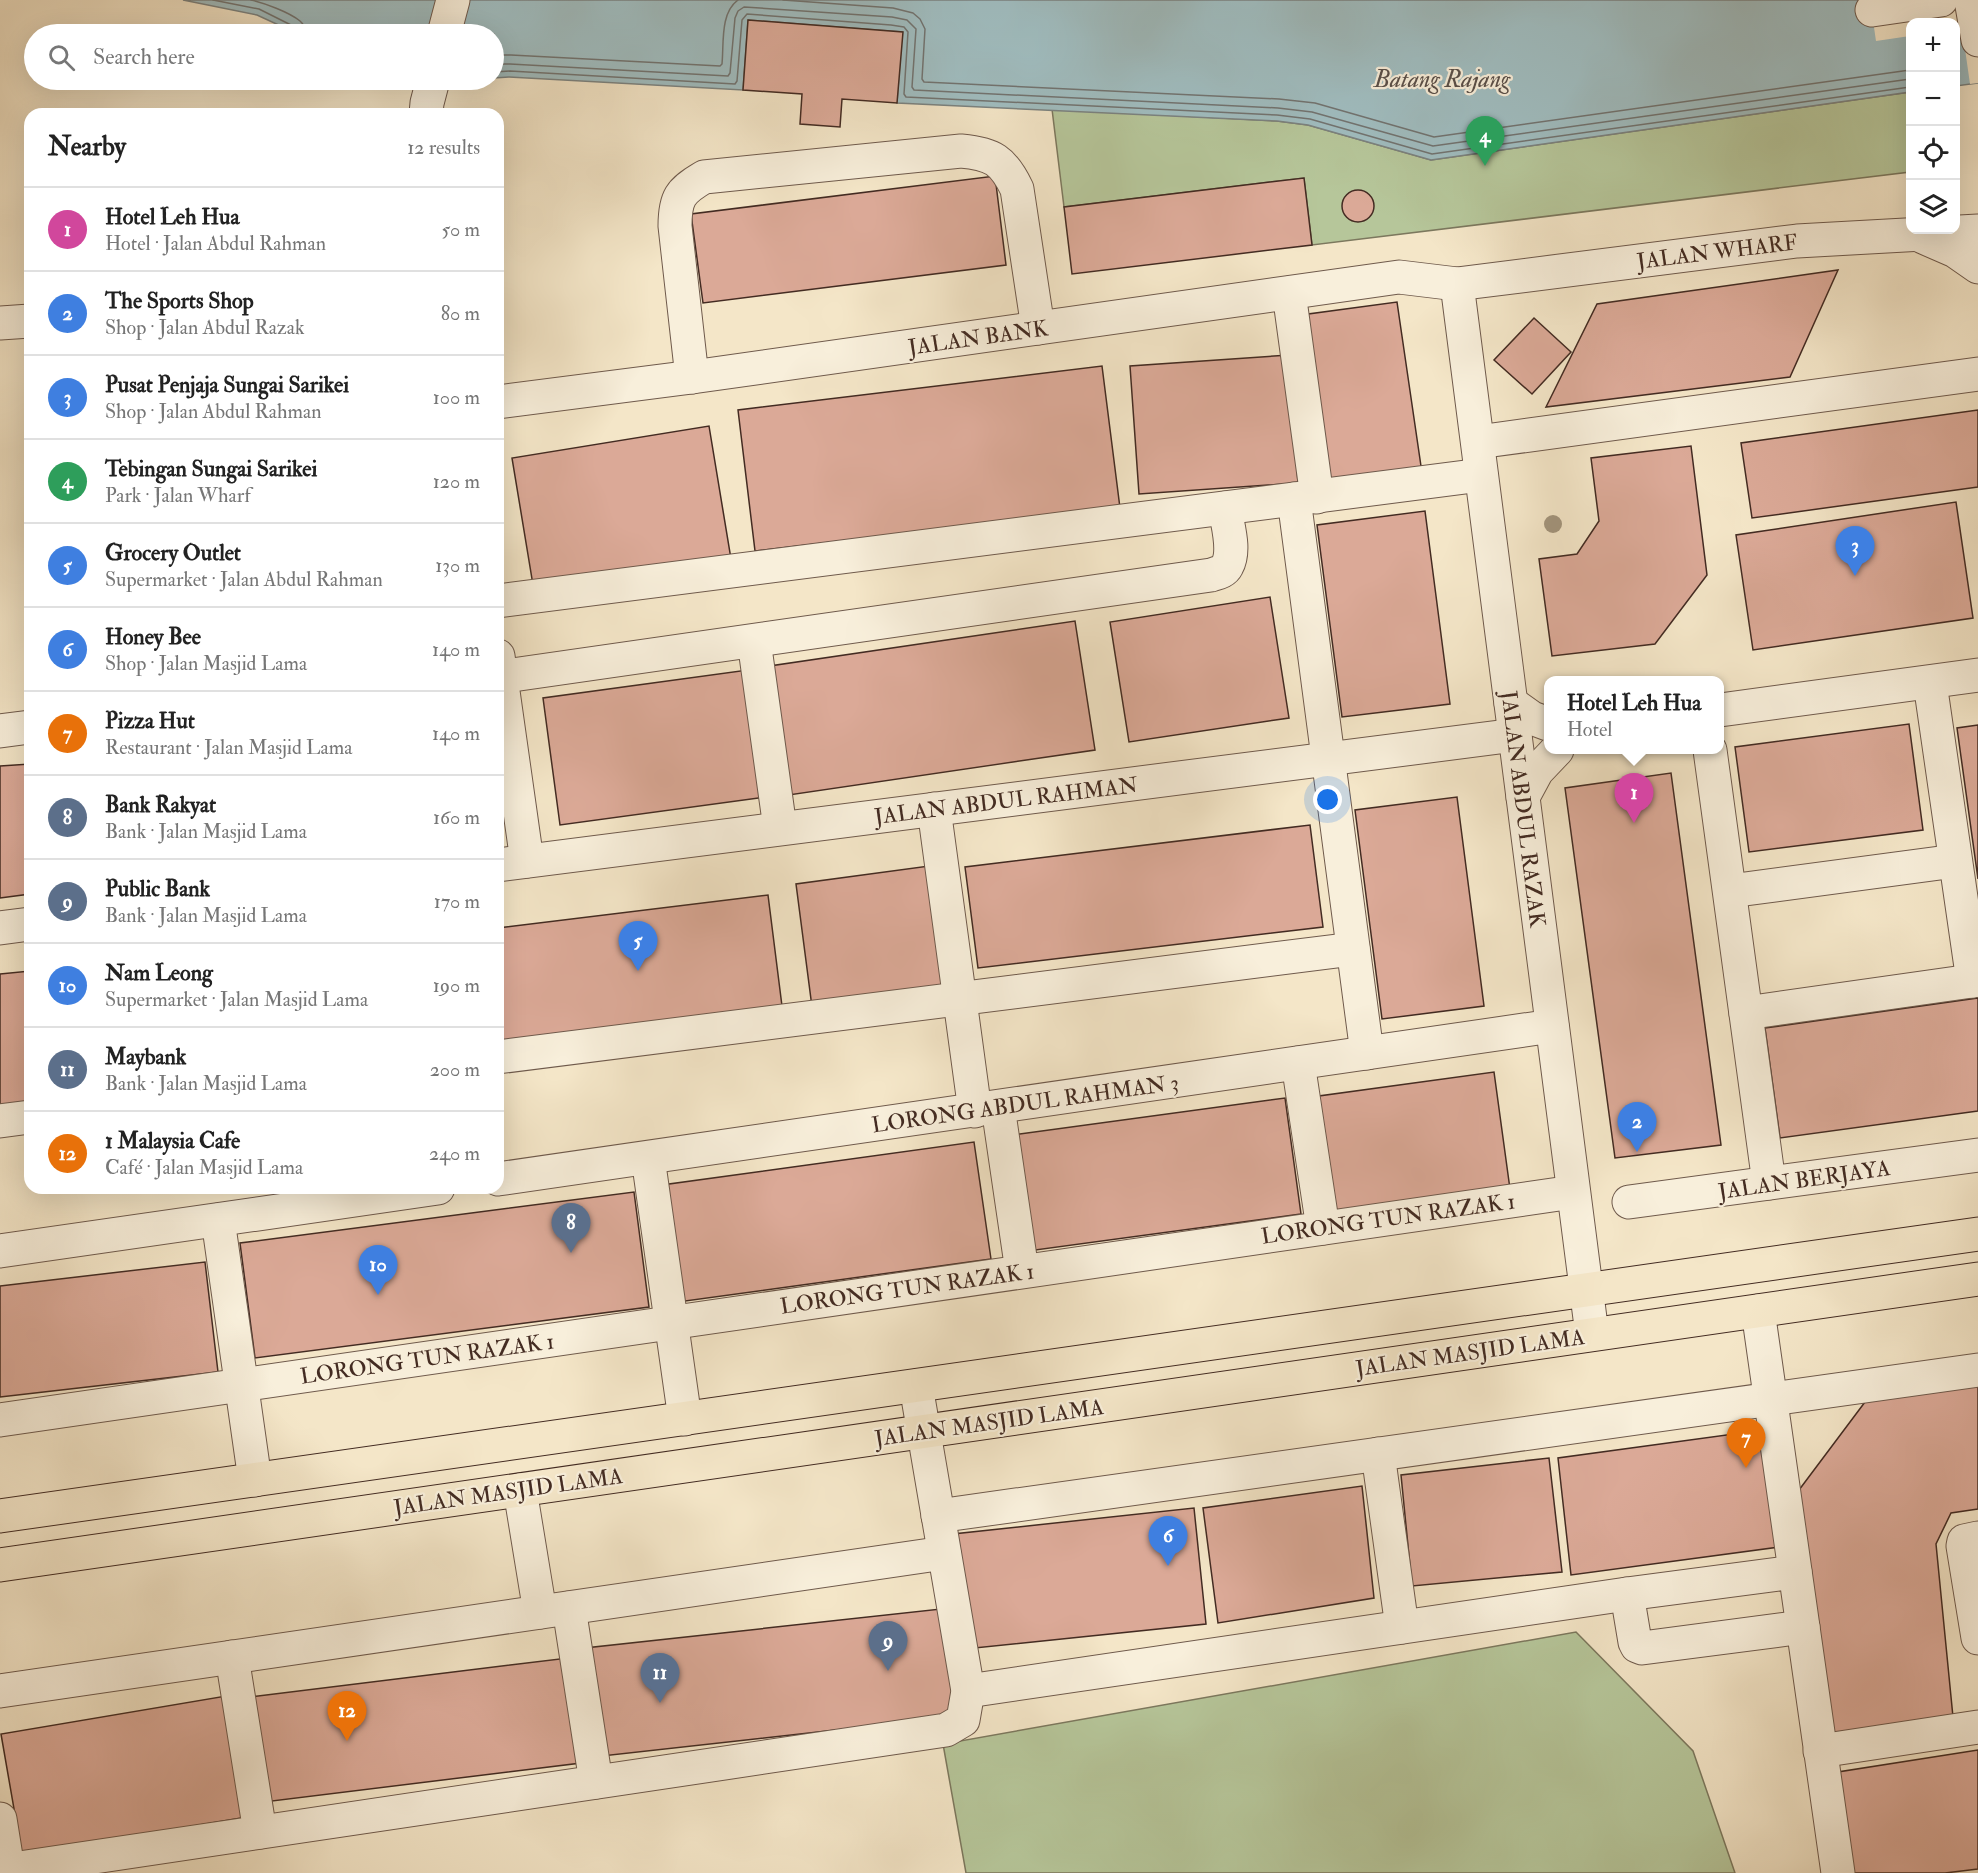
<!DOCTYPE html>
<html lang="en">
<head>
<meta charset="utf-8">
<style>
  body { margin:0; font-family:"IM FELL Double Pica",serif; background:#f2f2f2; color:#222 }
  .controls { position:absolute; right:18px; top:18px; display:grid; overflow:hidden; border-radius:12px; box-shadow:0 6px 24px #0002 }
  .controls button { width:54px; height:54px; display:grid; place-items:center; padding:0; border:0; border-bottom:2px solid #e0e0e0; background:#fff; color:#222; font:30px sans-serif }
  .you { position:absolute; left:1328px; top:800px; width:21px; height:21px; margin:-15px; border:4px solid #fff; border-radius:50%; background:#1a73e8; box-shadow:0 0 0 9px #1a73e833 }
  .badge { display:grid; place-items:center; width:39px; height:39px; border-radius:50%; background:#8f2418; color:#fff; font-size:20px; font-weight:700 }
  .pin { position:absolute; translate:-50% -50px; filter:drop-shadow(0 2px 3px #0008) }
  .pin::after { content:''; position:absolute; top:32px; width:21px; height:18px; background:inherit; clip-path:polygon(0 0,100% 0,50% 100%) }
  .popup { position:absolute; left:1544px; top:676px; width:180px; height:78px; box-sizing:border-box; display:grid; place-content:center; border-radius:12px; background:#fff; filter:drop-shadow(0 2px 4px #0005); font-size:20px; white-space:nowrap; color:#767676 }
  .popup b { font-size:22px; color:#222 }
  .popup::after { content:''; position:absolute; left:50%; top:100%; margin-left:-12px; border:12px solid transparent; border-top-color:#fff }
  .list { margin:0; padding:0; list-style:none }
  h2 { display:flex; justify-content:space-between; align-items:center; height:78px; margin:0; padding:0 24px; font-size:26px }
  h2 small { font-size:20px; font-weight:400; color:#767676 }
  .list li { display:grid; grid-template-columns:39px 1fr auto; gap:18px; align-items:center; box-sizing:border-box; height:84px; padding:0 24px; border-top:2px solid #e0e0e0 }
  .list b { display:block; font-size:22px; white-space:nowrap }
  .list p { margin:0; font-size:20px; white-space:nowrap; color:#767676 }
  .list em { font-size:20px; font-style:normal; color:#767676 }
  .icon { flex:none; width:33px; height:33px; fill:none; stroke:currentColor; stroke-width:2; stroke-linecap:round; stroke-linejoin:round }
  .map { position:relative; flex:none; width:1978px; height:1873px; overflow:hidden }
  .search { position:absolute; background:#fff; box-shadow:0 6px 24px #0002; left:24px; top:24px; width:480px; height:66px; display:flex; align-items:center; gap:15px; box-sizing:border-box; padding:0 21px; border-radius:33px; color:#767676; font-size:22px }
  .panel { position:absolute; background:#fff; box-shadow:0 6px 24px #0002; left:24px; top:108px; width:480px; height:1086px; border-radius:18px }
  .map>svg:first-child { display:block }
</style>
</head>
<body>
<div class="map">
<svg width="1978" height="1873" viewBox="0 0 1978 1873">
  <rect width="100%" height="100%" fill="#f4e6c8"/>
  <filter id="stains"><feTurbulence type="fractalNoise" baseFrequency=".00333" numOctaves="4"/><feColorMatrix values="0 0 0 0 .2 0 0 0 0 .09 0 0 0 0 .02 0 0 0 .5 -.17"/></filter>
  <radialGradient id="worn" r=".72"><stop offset=".6" stop-color="#630" stop-opacity="0"/><stop offset="1" stop-color="#630" stop-opacity=".3"/></radialGradient>
  <!-- green -->
  <g fill="#b6c69a" stroke="#7c785e" stroke-width="1.5">
    <path d="M1910,92V172L1312,245L1304,178L1064,207L1052,109L1277,121L1308,125L1431,160Z"/>
    <path d="M1576,1632L1693,1751L1735,1873H966L943,1744Z"/>
  </g>
  <!-- water -->
  <path fill="#a0bdc0" stroke="#7b8381" stroke-width="1.5" d="M183,0H1978V83L1956,86V22H1910V92L1431,160L1308,125L1277,121L897,103L902,32L748,20L743,90L509,77L494,78V34H298L257,15Z"/>
  <!-- pier -->
  <path fill="#f4e6c8" d="M1870,0H1978V83L1970,84L1962,28L1956,29V22H1910V36L1876,41Z"/>
  <g fill="none" stroke-linecap="round" stroke-linejoin="round">
    <!-- shore -->
    <g stroke="#727471" stroke-width="1.5">
      <path d="M213,0L259,9L295,27L298,34"/>
      <path d="M251,0C264,3 289,12 300,21C305,25 305,29 306,34"/>
      <path d="M783,0L893,8L913,13L920,19L925,29L922,79L924,82L1279,99L1315,103L1434,137L1910,70"/>
      <path d="M494,55H511L720,66L722,64C724,43 720,13 738,0"/>
      <path d="M494,64H510L728,76L730,73L735,18L738,11L744,7L892,17L907,20L916,29L912,87L914,90L1278,108L1312,112L1433,146L1910,79"/>
      <path d="M494,72L510,71L735,84L737,81L742,20L747,14L891,25L904,27L908,32L904,94L906,97L1277,115L1310,119L1432,154L1910,87"/>
    </g>
  </g>
  <!-- building -->
  <g fill="#dba997" stroke="#432b22" stroke-width="1.5">
    <path d="M748,20L903,32L897,103L842,99L840,127L800,124L802,94L743,90Z"/>
    <path d="M995,176L1006,265L703,303L691,214Z"/>
    <path d="M1304,178L1312,245L1072,274L1064,207Z"/>
    <circle cx="1358" cy="206" r="16"/>
    <path d="M1838,270L1790,377L1546,407L1597,304Z"/>
    <path d="M1397,302L1422,473L1325,487L1301,315Z"/>
    <path d="M1534,318L1571,352L1532,394L1494,360Z"/>
    <path d="M1289,355L1298,483L1139,494L1130,366Z"/>
    <path d="M1102,366L1120,508L755,551L738,410Z"/>
    <path d="M1978,410V487L1752,518L1741,443Z"/>
    <path d="M709,426L731,559L534,591L512,458Z"/>
    <path d="M1691,446L1707,575L1655,644L1552,656L1539,559L1577,554L1599,521L1591,458Z"/>
    <path d="M1956,502L1973,618L1753,650L1736,535Z"/>
    <path d="M1425,511L1450,704L1342,717L1317,525Z"/>
    <path d="M1270,597L1289,718L1129,742L1110,622Z"/>
    <path d="M1075,621L1095,750L782,796L763,667Z"/>
    <path d="M755,669L773,796L560,825L543,698Z"/>
    <path d="M1909,724L1923,830L1749,852L1735,747Z"/>
    <path d="M1978,725V879L1957,728Z"/>
    <path d="M30,764V894L0,898V766Z"/>
    <path d="M1671,773L1721,1145L1615,1158L1565,788Z"/>
    <path d="M1457,797L1484,1006L1382,1019L1355,810Z"/>
    <path d="M1310,825L1323,927L978,968L965,867Z"/>
    <path d="M929,866L946,989L812,1007L796,884Z"/>
    <path d="M768,895L783,1014L498,1049V928Z"/>
    <path d="M30,971V1102L0,1106V974Z"/>
    <path d="M1978,998V1111L1780,1138L1765,1028Z"/>
    <path d="M1494,1072L1510,1189L1336,1214L1319,1096Z"/>
    <path d="M1285,1098L1301,1214L1028,1251L1012,1135Z"/>
    <path d="M974,1142L991,1259L678,1302L662,1185Z"/>
    <path d="M634,1192L649,1307L255,1358L240,1243Z"/>
    <path d="M205,1262L218,1372L0,1397V1286Z"/>
    <path d="M1978,1377V1509L1951,1513L1936,1544L1953,1717L1821,1737L1793,1498L1871,1394Z"/>
    <path d="M1763,1430L1779,1547L1571,1575L1558,1458Z"/>
    <path d="M1549,1458L1562,1572L1412,1586L1401,1475Z"/>
    <path d="M1362,1486L1374,1598L1218,1623L1203,1508Z"/>
    <path d="M1194,1508L1206,1624L965,1649L953,1534Z"/>
    <path d="M950,1608L961,1716L602,1756L585,1648Z"/>
    <path d="M568,1658L581,1763L264,1802L250,1697Z"/>
    <path d="M226,1696L247,1817L22,1855L1,1734Z"/>
    <path d="M1978,1750V1869L1945,1873H1853L1838,1772Z"/>
  </g>
  <g fill="none" stroke-linecap="round" stroke-linejoin="round">
    <defs>
      <g id="minor">
        <path d="M1971,0L1978,40"/>
        <path d="M1872,10L1941,0"/>
        <path d="M444,34L453,0"/>
        <path d="M426,114L427,103L433,80"/>
        <path d="M1923,237L1955,251L1978,267"/>
        <path d="M1457,284L1592,1334"/>
        <path d="M1289,293L1317,497"/>
        <path d="M0,323L30,321"/>
        <path d="M692,377L675,226C675,198 680,191 704,177L961,151C993,154 1003,160 1017,189L1038,328"/>
        <path d="M498,402L692,377L1399,277L1457,284L1797,241L1978,231"/>
        <path d="M1478,442L1978,374"/>
        <path d="M1294,499L1367,1053"/>
        <path d="M498,601L1481,475"/>
        <path d="M754,641L780,828"/>
        <path d="M498,656L527,861"/>
        <path d="M498,677L1211,575C1217,573 1224,572 1227,566C1236,550 1227,524 1225,508"/>
        <path d="M1930,683L1973,981"/>
        <path d="M1511,703L1532,718L1548,724"/>
        <path d="M1720,710L1978,675"/>
        <path d="M0,731L30,727"/>
        <path d="M1710,750L1769,1183"/>
        <path d="M1523,797L1537,771L1557,750"/>
        <path d="M934,809L975,1111"/>
        <path d="M498,865L1515,735"/>
        <path d="M1730,891L1955,861"/>
        <path d="M0,928L30,924"/>
        <path d="M1746,1013L1978,980"/>
        <path d="M498,1057L1353,949"/>
        <path d="M1298,1063L1323,1228"/>
        <path d="M998,1107L1022,1271"/>
        <path d="M0,1121L30,1117"/>
        <path d="M648,1158L685,1419"/>
        <path d="M498,1179L1552,1026"/>
        <path d="M1629,1202L1978,1155"/>
        <path d="M218,1220L255,1480"/>
        <path d="M0,1251L438,1188"/>
        <path d="M1758,1311L1838,1873"/>
        <path d="M0,1420L1573,1192"/>
        <path d="M1378,1454L1402,1627"/>
        <path d="M520,1490L540,1612"/>
        <path d="M938,1516L1978,1370"/>
        <path d="M1978,1538L1964,1541L1963,1546L1978,1638"/>
        <path d="M1627,1594L1635,1642L1637,1646L1642,1648L1803,1627"/>
        <path d="M569,1608L596,1782"/>
        <path d="M232,1657L260,1832"/>
        <path d="M0,1691L944,1553"/>
        <path d="M968,1691L1627,1594L1795,1572"/>
        <path d="M1820,1751L1978,1727"/>
        <path d="M0,1819L8,1869"/>
        <path d="M0,1871L946,1730L963,1720L968,1691L916,1386"/>
      </g>
      <g id="major">
        <path d="M0,1516L1978,1234"/>
        <path d="M0,1565L1978,1279"/>
      </g>
    </defs>
    <!-- minor casing -->
    <use href="#minor" stroke="#6f5a4c" stroke-width="35"/>
    <!-- major casing -->
    <use href="#major" stroke="#432b22" stroke-width="35"/>
    <!-- minor -->
    <use href="#minor" stroke="#f8efdb" stroke-width="33"/>
    <!-- major -->
    <use href="#major" stroke="#f4e6c8" stroke-width="33"/>
  </g>
  <!-- trees -->
  <circle fill="#a3957d" cx="1553" cy="524" r="9"/>
  <g text-anchor="middle" stroke-width="4.5" stroke-linejoin="round" paint-order="stroke">
    <!-- street labels -->
    <g font-size="22" fill="#432b22" stroke="#f8efdb">
      <text transform="translate(1717 251) rotate(-7)" y="8">JALAN WHARF</text>
      <text transform="translate(978 337) rotate(-8)" y="8">JALAN BANK</text>
      <text transform="translate(1006 800) rotate(-7)" y="8">JALAN ABDUL RAHMAN</text>
      <text transform="translate(1524 809) rotate(83)" y="8">JALAN ABDUL RAZAK</text>
      <text transform="translate(1025 1103) rotate(-8)" y="8">LORONG ABDUL RAHMAN 3</text>
      <text transform="translate(1804 1179) rotate(-8)" y="8">JALAN BERJAYA</text>
      <text transform="translate(1388 1218) rotate(-8)" y="8">LORONG TUN RAZAK 1</text>
      <text transform="translate(907 1288) rotate(-8)" y="8">LORONG TUN RAZAK 1</text>
      <text transform="translate(1470 1352) rotate(-8)" y="8">JALAN MASJID LAMA</text>
      <text transform="translate(427 1358) rotate(-8)" y="8">LORONG TUN RAZAK 1</text>
      <text transform="translate(989 1422) rotate(-8)" y="8">JALAN MASJID LAMA</text>
      <text transform="translate(508 1491) rotate(-8)" y="8">JALAN MASJID LAMA</text>
    </g>
    <!-- water labels -->
    <g font-size="24" font-style="italic" fill="#5a504a" stroke="#f8efdb">
      <text x="1442" y="87">Batang Rajang</text>
    </g>
  </g>
  <rect width="100%" height="100%" filter="url(#stains)"/>
  <rect width="100%" height="100%" fill="url(#worn)"/>
</svg>
<div class="controls">
<button>+</button>
<button>−</button>
<button><svg class="icon" aria-label="locate" viewBox="0 0 24 24"><circle cx="12" cy="12" r="6"/><path d="M12 2v4M12 18v4M2 12h4M18 12h4"/></svg></button>
<button><svg class="icon" aria-label="layers" viewBox="0 0 24 24"><path d="M12 4l9 5-9 5-9-5zM3 14l9 5 9-5"/></svg></button>
</div>
<div class="you"></div>
<div class="pin badge" style="left:1634px;top:823px;background:#d1479c">1</div>
<div class="popup"><b>Hotel Leh Hua</b>Hotel</div>
<div class="pin badge" style="left:1637px;top:1152px;background:#3f7fe0">2</div>
<div class="pin badge" style="left:1855px;top:576px;background:#3f7fe0">3</div>
<div class="pin badge" style="left:1485px;top:166px;background:#2e9e5b">4</div>
<div class="pin badge" style="left:638px;top:971px;background:#3f7fe0">5</div>
<div class="pin badge" style="left:1168px;top:1566px;background:#3f7fe0">6</div>
<div class="pin badge" style="left:1746px;top:1468px;background:#e8710a">7</div>
<div class="pin badge" style="left:571px;top:1253px;background:#5c6f8a">8</div>
<div class="pin badge" style="left:888px;top:1671px;background:#5c6f8a">9</div>
<div class="pin badge" style="left:378px;top:1295px;background:#3f7fe0">10</div>
<div class="pin badge" style="left:660px;top:1703px;background:#5c6f8a">11</div>
<div class="pin badge" style="left:347px;top:1741px;background:#e8710a">12</div>
<div class="search"><svg class="icon" aria-label="search" viewBox="0 0 24 24"><circle cx="10" cy="10" r="6"/><path d="M15 15l6 6"/></svg>Search here</div>
<section class="panel">
<h2>Nearby<small>12 results</small></h2>
<ul class="list">
<li><span class="badge" style="background:#d1479c">1</span><div><b>Hotel Leh Hua</b><p>Hotel · Jalan Abdul Rahman</p></div><em>50 m</em></li>
<li><span class="badge" style="background:#3f7fe0">2</span><div><b>The Sports Shop</b><p>Shop · Jalan Abdul Razak</p></div><em>80 m</em></li>
<li><span class="badge" style="background:#3f7fe0">3</span><div><b>Pusat Penjaja Sungai Sarikei</b><p>Shop · Jalan Abdul Rahman</p></div><em>100 m</em></li>
<li><span class="badge" style="background:#2e9e5b">4</span><div><b>Tebingan Sungai Sarikei</b><p>Park · Jalan Wharf</p></div><em>120 m</em></li>
<li><span class="badge" style="background:#3f7fe0">5</span><div><b>Grocery Outlet</b><p>Supermarket · Jalan Abdul Rahman</p></div><em>130 m</em></li>
<li><span class="badge" style="background:#3f7fe0">6</span><div><b>Honey Bee</b><p>Shop · Jalan Masjid Lama</p></div><em>140 m</em></li>
<li><span class="badge" style="background:#e8710a">7</span><div><b>Pizza Hut</b><p>Restaurant · Jalan Masjid Lama</p></div><em>140 m</em></li>
<li><span class="badge" style="background:#5c6f8a">8</span><div><b>Bank Rakyat</b><p>Bank · Jalan Masjid Lama</p></div><em>160 m</em></li>
<li><span class="badge" style="background:#5c6f8a">9</span><div><b>Public Bank</b><p>Bank · Jalan Masjid Lama</p></div><em>170 m</em></li>
<li><span class="badge" style="background:#3f7fe0">10</span><div><b>Nam Leong</b><p>Supermarket · Jalan Masjid Lama</p></div><em>190 m</em></li>
<li><span class="badge" style="background:#5c6f8a">11</span><div><b>Maybank</b><p>Bank · Jalan Masjid Lama</p></div><em>200 m</em></li>
<li><span class="badge" style="background:#e8710a">12</span><div><b>1 Malaysia Cafe</b><p>Café · Jalan Masjid Lama</p></div><em>240 m</em></li>
</ul>
</section>
</div>
</body>
</html>
